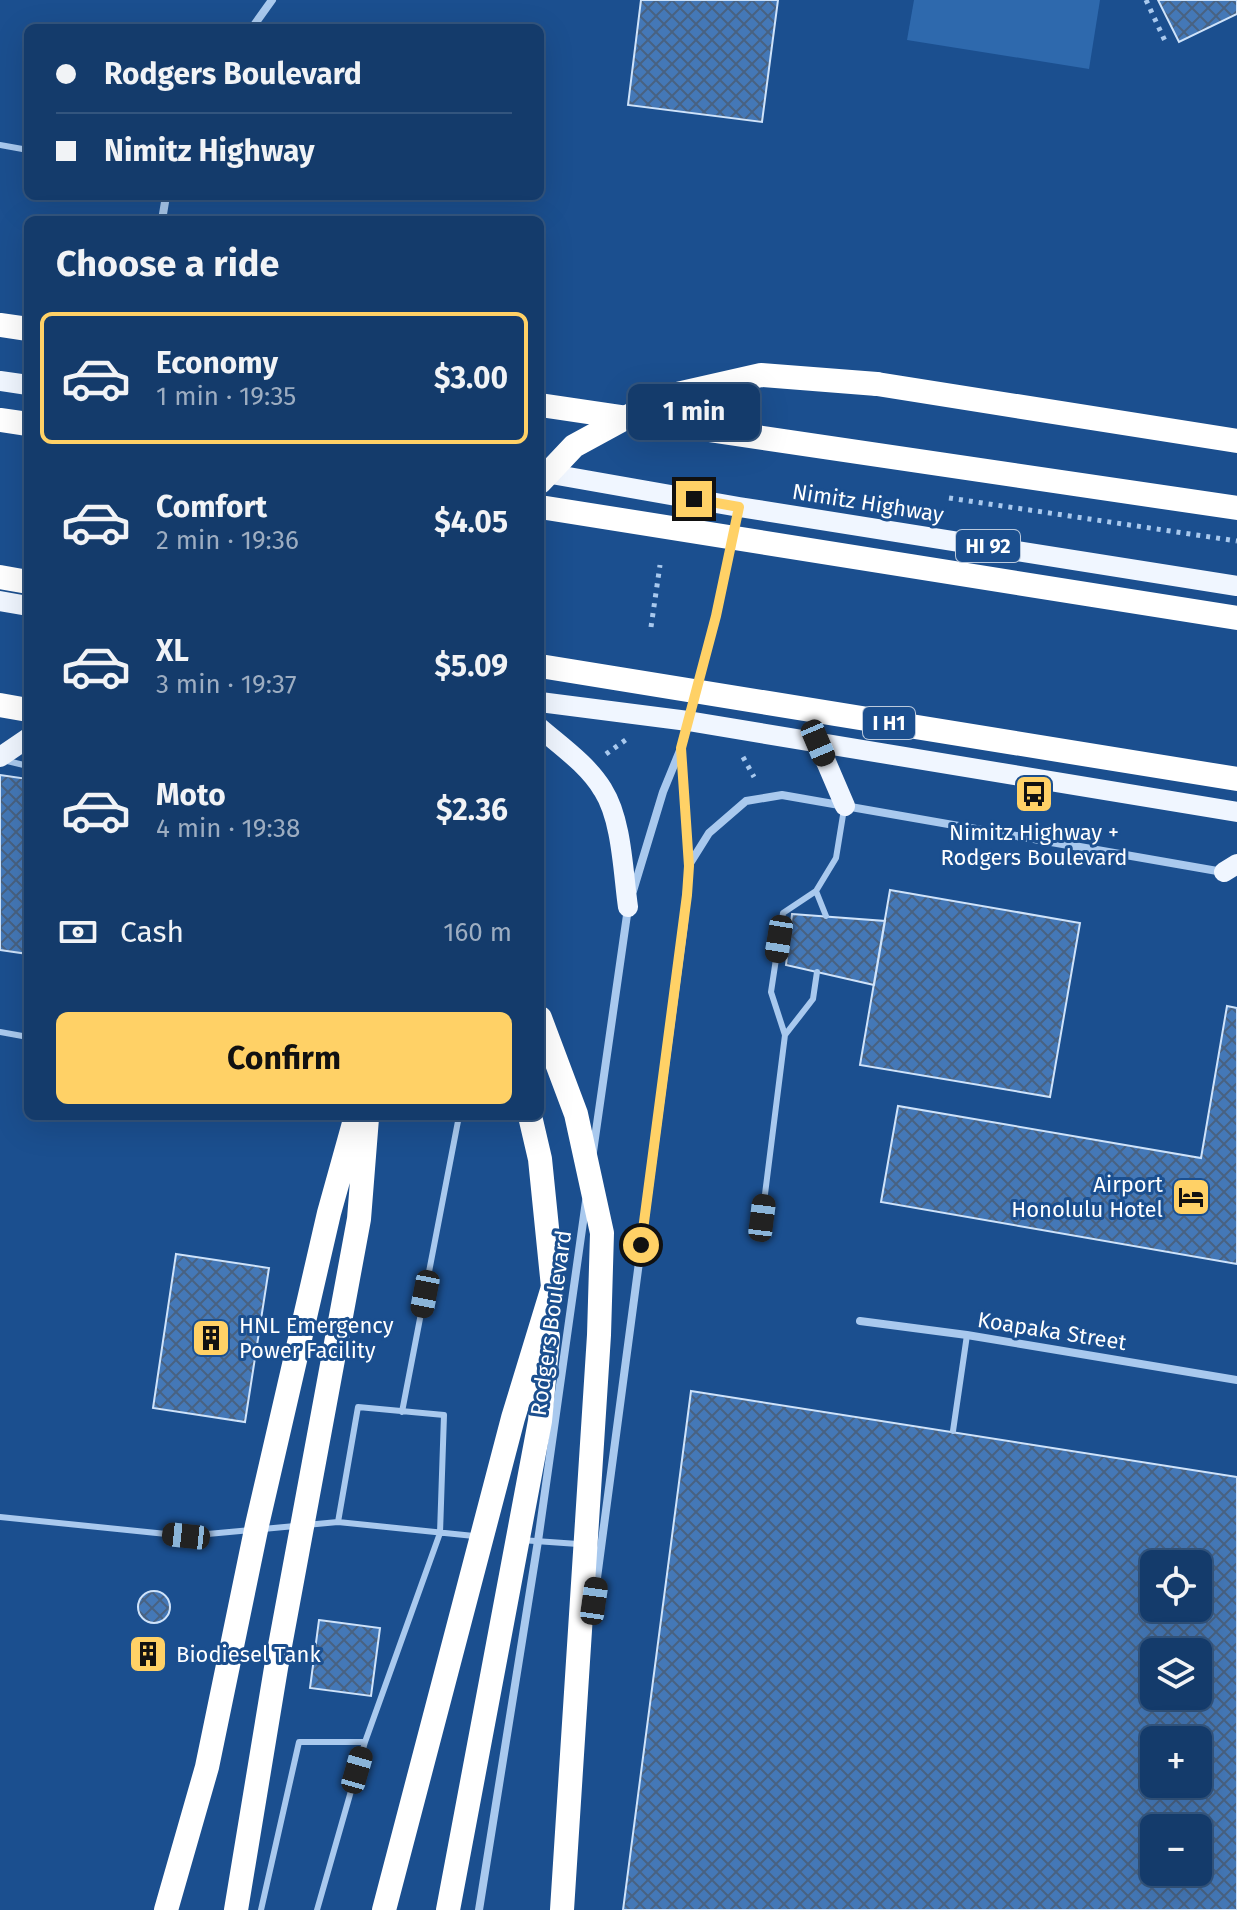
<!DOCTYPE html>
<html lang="en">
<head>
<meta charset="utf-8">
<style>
	:root { --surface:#143b6b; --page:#214673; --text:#f1f3f6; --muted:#9dadc1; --line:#33557e; --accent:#ffd166 }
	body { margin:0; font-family:"Fira Sans",sans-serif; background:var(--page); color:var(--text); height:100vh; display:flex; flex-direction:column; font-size:30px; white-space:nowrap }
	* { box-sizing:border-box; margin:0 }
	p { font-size:26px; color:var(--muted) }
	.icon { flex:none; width:44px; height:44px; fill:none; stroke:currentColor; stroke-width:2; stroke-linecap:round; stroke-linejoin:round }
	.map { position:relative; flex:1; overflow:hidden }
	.drawer { position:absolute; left:24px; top:216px; width:520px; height:904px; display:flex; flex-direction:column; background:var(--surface); border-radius:12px; box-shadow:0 8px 32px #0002,0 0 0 2px var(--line) }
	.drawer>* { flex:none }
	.banner { position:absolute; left:24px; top:24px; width:520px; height:176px; border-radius:12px; box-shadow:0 8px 32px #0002,0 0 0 2px var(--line); display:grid; align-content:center; height:176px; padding:0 32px; background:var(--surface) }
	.tools { position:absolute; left:1140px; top:1550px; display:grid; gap:16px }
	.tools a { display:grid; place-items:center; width:72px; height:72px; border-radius:12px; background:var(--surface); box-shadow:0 8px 32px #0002,0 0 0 2px var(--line); font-size:40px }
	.end { position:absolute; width:36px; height:36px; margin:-18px; border:10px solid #ffd166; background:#111; box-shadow:0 0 0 4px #111 }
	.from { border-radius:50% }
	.bubble { position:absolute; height:56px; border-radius:12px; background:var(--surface); box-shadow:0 8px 32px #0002,0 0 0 2px var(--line); font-size:26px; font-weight:700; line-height:56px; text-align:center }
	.car { position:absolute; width:24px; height:48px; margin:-24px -12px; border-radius:10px; box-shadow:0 0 6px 2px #0007; background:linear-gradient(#222 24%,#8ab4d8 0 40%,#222 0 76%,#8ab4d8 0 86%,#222 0) }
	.banner b { display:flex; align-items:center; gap:28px; height:76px; font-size:30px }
	.banner b+b { border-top:2px solid var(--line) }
	.banner i { width:20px; height:20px; background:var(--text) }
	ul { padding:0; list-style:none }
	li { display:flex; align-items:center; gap:24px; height:132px; margin:0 16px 12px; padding:0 16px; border:4px solid transparent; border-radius:12px }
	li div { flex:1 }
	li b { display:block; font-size:30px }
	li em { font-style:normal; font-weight:700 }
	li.active { border-color:var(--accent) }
	li>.icon { width:72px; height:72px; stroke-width:1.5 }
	h2 { padding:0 32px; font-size:36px; line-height:96px }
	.pay { display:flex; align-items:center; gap:20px; height:88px; padding:0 32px; font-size:30px }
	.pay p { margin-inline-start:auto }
	.button { display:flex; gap:16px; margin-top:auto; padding:16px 32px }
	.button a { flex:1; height:92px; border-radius:12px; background:var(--accent); color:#111; font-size:32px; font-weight:700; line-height:92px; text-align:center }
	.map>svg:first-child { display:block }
	.garden { fill:#2e69ad }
	.building { fill:url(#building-cross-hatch); stroke:#cfe3fa; stroke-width:2; fill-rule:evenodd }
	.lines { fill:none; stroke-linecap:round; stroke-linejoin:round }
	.path { stroke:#a9c9ee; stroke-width:5; stroke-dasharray:4 6; stroke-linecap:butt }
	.lane { stroke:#a9c9ee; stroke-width:6 }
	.street { stroke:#a9c9ee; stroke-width:8 }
	.primary { stroke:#f0f6ff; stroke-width:20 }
	.highway { stroke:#fff; stroke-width:24 }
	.highway-bridge { stroke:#fff; stroke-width:24 }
	.route { stroke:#ffd166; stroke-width:10 }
	.labels { text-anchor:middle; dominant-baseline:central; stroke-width:6; stroke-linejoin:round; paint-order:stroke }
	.shield { fill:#1b4f8f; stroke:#bbcadd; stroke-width:2 }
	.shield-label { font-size:20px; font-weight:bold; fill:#fff }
	.street-label { font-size:22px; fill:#fff; stroke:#1b4f8f }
	.poi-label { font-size:22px; fill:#fff; stroke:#1b4f8f; text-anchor:start }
</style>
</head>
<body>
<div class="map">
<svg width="1237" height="1910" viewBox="0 0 1237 1910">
	<defs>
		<pattern id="building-cross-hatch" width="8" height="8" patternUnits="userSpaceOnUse" patternTransform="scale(2)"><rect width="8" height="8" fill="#4478b7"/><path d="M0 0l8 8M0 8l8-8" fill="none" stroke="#486282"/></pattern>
	</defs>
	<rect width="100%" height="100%" fill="#1b4f8f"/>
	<path class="garden" d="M914,0H1100L1089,69L907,40Z"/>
	<path class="building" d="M641,0H778L762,122L628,105Z
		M1158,0H1237V14L1179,42Z
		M0,775L28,779V954L0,950Z
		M890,890L1080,923L1050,1097L860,1065Z
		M792,914L885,921L874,985L786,965Z
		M1227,1006L1237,1008V1264L881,1202L898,1106L1201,1158Z
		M176,1254L269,1268L245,1422L153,1408Z
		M691,1391L1237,1477V1910H623ZM1154,1564H1198V1608H1154ZM1154,1652H1198V1696H1154ZM1154,1740H1198V1784H1154ZM1154,1828H1198V1872H1154Z
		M138 1607a16 16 0 1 1 32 0a16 16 0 1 1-32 0Z
		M319,1620L380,1628L371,1696L310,1688Z
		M132 1652a16 16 0 1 1 32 0a16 16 0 1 1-32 0Z"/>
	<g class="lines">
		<path class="path" d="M1146,0L1165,41
			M949,498L1237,541
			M651,627L660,565
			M606,754L627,739
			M743,757L754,777"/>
		<path class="lane" d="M0,145L28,150
			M3,760L28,766
			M816,891L826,916
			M0,1032L28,1037
			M785,1035L813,999L817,972
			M762,1218L785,1035L771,992L783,913L816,891L836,858L844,809
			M402,1412L459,1116
			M953,1431L967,1335
			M0,1517L186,1536L251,1530
			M306,1525L338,1522L474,1536
			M263,1529L295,1526
			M521,1540L578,1544
			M261,1910L299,1742H365
			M317,1910L365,1742L440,1533L444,1415L358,1407L338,1522"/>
		<path class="street" d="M252,28L272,0
			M162,220L166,196
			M689,865L709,833L746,801L782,795L1223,872
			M633,891L663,792L681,748L716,616L739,508
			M593,1152L628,908
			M860,1321L967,1335L1237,1380
			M593,1608L684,924L689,866L681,752
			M479,1910L538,1541L586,1201"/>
		<path class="primary" d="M0,381L28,385
			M540,472L739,507L1237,586
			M0,601L28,606
			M540,702L688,721L1237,812
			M540,728C562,747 588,765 603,790C622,820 623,872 628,907
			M818,743L845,806
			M0,757L28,738
			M1224,872L1237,864"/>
		<path class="highway" d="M0,325L28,329
			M877,384L1237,441
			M540,405L1237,508
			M0,420L28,424
			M0,705L28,710
			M530,1116L540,1159L553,1287
			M236,1910L277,1662"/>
		<path class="highway-bridge" d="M540,482L574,446L664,397L761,375L877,384
			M540,507L1237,618
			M0,577L28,582
			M540,666L1237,779
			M540,1018L576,1114L602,1233L599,1335L562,1910
			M277,1662L359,1219L367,1118
			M166,1910L207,1767L257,1525L329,1213L356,1116
			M384,1910L513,1418L553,1287
			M448,1910L540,1421L548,1337"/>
	</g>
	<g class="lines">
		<path class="route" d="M641,1245L687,895L689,866L681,748L716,616L739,507L694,499"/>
	</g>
	<defs>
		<g id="bus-square" transform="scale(2)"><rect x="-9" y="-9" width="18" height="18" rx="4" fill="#ffd166" stroke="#1b4f8f"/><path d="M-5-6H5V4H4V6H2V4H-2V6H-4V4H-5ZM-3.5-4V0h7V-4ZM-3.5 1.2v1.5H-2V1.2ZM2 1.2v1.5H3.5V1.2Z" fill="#111"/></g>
		<g id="hotel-square" transform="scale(2)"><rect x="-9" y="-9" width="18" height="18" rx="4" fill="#ffd166" stroke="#1b4f8f"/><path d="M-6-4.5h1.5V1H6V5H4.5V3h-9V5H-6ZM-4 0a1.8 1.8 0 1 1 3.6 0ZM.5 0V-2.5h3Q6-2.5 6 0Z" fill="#111"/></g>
		<g id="building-square" transform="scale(2)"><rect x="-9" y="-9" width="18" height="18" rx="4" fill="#ffd166" stroke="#1b4f8f"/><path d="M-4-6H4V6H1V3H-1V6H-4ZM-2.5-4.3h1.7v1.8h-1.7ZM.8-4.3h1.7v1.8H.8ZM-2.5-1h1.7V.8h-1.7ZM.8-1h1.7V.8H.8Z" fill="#111"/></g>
	</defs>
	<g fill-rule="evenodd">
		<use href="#bus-square" x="1034" y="794"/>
		<use href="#hotel-square" x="1191" y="1197"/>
		<use href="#building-square" x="211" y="1338"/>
		<use href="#building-square" x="148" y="1654"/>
	</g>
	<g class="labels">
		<g class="shield">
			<rect x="956" y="530" width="64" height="32" rx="6"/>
			<rect x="863" y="707" width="52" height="32" rx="6"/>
		</g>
		<g class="shield-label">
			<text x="988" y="546">HI 92</text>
			<text x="889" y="723">I H1</text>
		</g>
		<g class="street-label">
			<text transform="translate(868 503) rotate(9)">Nimitz Highway</text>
			<text transform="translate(551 1323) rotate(-82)">Rodgers Boulevard</text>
			<text transform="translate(1052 1331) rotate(9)">Koapaka Street</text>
		</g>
		<g class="poi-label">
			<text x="1034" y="832" text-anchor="middle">Nimitz Highway +<tspan x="1034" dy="25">Rodgers Boulevard</tspan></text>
			<text x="1163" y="1184" text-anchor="end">Airport<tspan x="1163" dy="25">Honolulu Hotel</tspan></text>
			<text x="239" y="1325">HNL Emergency<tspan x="239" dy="25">Power Facility</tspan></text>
			<text x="176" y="1654">Biodiesel Tank</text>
		</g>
	</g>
</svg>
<div class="tools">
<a><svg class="icon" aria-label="locate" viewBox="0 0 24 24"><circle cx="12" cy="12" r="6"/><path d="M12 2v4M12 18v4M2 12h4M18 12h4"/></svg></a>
<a><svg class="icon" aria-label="layers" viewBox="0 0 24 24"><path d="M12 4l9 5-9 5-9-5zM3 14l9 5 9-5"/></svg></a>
<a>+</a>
<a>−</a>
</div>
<i class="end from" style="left:641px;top:1245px"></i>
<i class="end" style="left:694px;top:499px"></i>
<div class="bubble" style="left:628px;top:384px;width:132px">1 min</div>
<i class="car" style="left:818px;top:743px;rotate:157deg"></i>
<i class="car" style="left:779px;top:939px;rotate:189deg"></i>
<i class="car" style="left:762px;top:1218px;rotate:7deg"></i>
<i class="car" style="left:425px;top:1294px;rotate:191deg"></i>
<i class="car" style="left:186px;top:1536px;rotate:276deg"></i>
<i class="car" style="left:594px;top:1601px;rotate:8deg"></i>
<i class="car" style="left:357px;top:1770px;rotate:16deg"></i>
<div class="banner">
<b><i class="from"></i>Rodgers Boulevard</b>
<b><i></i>Nimitz Highway</b>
</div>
<section class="drawer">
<h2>Choose a ride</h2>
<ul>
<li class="active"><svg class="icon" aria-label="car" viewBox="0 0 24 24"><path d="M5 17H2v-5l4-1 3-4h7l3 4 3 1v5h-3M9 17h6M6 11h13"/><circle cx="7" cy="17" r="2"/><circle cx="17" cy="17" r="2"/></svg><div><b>Economy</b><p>1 min · 19:35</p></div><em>$3.00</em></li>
<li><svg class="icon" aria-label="car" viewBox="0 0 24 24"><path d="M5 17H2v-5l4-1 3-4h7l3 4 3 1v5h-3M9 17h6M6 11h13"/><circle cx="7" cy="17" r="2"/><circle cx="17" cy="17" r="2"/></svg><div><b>Comfort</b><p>2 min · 19:36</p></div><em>$4.05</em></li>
<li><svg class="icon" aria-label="car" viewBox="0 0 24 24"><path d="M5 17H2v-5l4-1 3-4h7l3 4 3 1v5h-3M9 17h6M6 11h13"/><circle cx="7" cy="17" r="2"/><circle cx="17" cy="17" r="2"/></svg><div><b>XL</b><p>3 min · 19:37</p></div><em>$5.09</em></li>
<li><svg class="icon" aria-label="car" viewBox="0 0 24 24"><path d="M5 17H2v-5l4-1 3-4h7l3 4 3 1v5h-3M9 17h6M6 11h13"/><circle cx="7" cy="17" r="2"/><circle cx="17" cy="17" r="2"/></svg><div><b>Moto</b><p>4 min · 19:38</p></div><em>$2.36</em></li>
</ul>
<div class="pay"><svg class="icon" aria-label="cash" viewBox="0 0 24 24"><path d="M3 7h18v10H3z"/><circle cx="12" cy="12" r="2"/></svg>Cash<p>160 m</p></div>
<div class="button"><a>Confirm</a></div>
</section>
</div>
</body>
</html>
